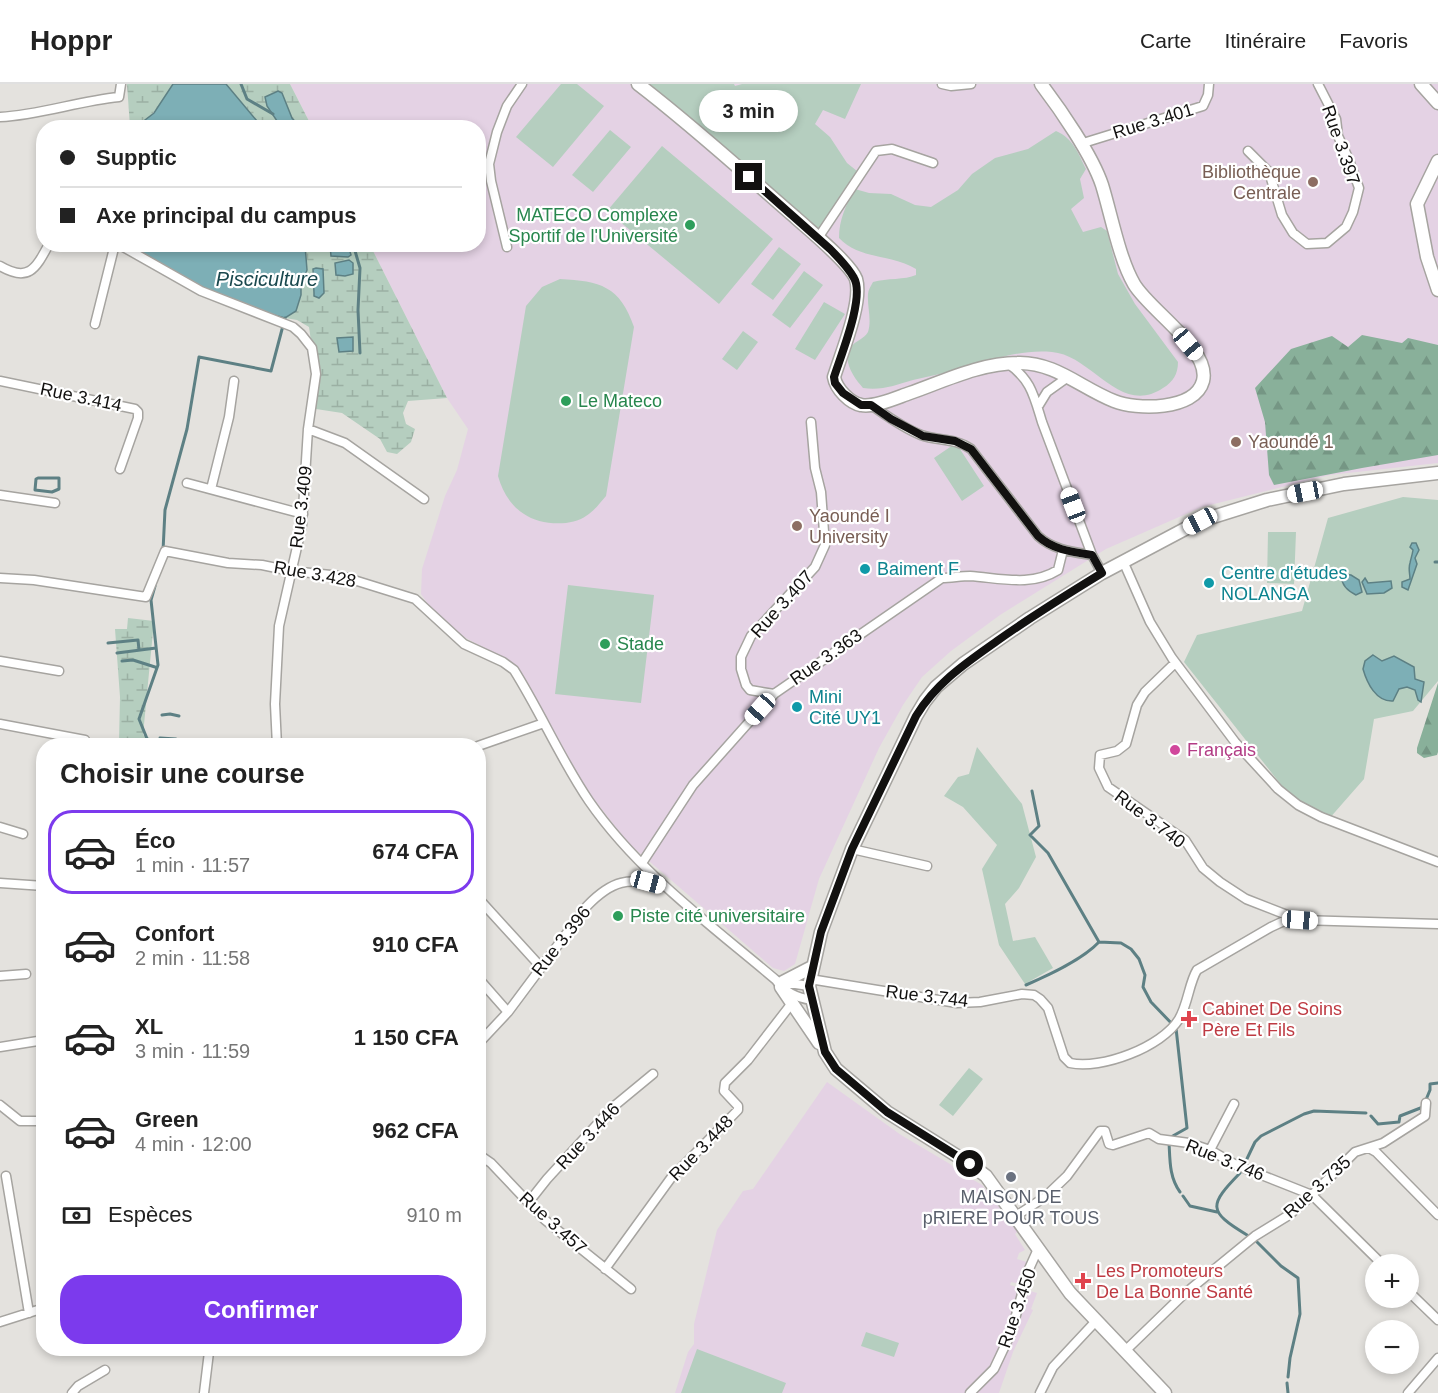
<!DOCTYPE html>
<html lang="fr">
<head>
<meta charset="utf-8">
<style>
	:root { --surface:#fff; --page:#f6f6f6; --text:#222; --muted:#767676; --line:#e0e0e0; --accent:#7c3aed }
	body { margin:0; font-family:Helvetica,sans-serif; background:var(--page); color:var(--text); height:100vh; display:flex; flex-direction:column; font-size:22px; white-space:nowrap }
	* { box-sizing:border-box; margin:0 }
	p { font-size:20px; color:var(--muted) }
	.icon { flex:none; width:33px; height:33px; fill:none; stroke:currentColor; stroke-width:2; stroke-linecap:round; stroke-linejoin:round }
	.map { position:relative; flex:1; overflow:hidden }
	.sheet { position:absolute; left:36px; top:654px; width:450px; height:618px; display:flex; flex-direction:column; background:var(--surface); border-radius:24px; box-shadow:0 3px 9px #0003 }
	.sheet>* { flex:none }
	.top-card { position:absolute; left:36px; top:36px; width:450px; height:132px; border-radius:24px; box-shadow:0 3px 9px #0003; display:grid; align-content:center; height:132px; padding:0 24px; background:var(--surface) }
	.fabs { position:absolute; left:1365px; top:1170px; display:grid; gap:12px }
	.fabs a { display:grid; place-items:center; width:54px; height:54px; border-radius:50%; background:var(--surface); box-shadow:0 3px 9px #0003; font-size:30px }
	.end { position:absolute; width:27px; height:27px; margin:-14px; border:8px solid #121110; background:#fff; box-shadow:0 0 0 3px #fff }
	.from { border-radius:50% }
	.bubble { position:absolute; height:42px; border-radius:21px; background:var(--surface); box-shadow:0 3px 9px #0003; font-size:20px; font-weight:800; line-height:42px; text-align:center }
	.car { position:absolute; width:18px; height:36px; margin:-18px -9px; border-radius:8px; box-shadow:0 0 4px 2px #0007; background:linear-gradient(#fff 24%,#345 0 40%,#fff 0 76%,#345 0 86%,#fff 0) }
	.top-card b { display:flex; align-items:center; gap:21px; height:57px; font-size:22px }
	.top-card b+b { border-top:2px solid var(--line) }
	.top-card i { width:15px; height:15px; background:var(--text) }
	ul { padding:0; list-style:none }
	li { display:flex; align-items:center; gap:18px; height:84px; margin:0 12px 9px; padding:0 12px; border:3px solid transparent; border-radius:24px }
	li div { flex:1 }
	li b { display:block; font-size:22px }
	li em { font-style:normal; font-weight:800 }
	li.current { border-color:var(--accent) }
	li>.icon { width:54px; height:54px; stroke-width:1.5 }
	h2 { padding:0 24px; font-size:27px; line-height:72px }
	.pay { display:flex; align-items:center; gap:15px; height:66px; padding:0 24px; font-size:22px }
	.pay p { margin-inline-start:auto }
	.button { display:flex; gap:12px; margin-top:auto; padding:12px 24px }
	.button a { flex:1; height:69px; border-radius:24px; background:var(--accent); color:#fff; font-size:24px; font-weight:800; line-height:69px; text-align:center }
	header { display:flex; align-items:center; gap:36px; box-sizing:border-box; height:84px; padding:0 30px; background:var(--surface); border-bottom:2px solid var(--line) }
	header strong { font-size:28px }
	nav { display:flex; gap:33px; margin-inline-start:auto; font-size:21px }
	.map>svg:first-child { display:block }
	.education { fill:#e4d2e4 }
	.green { fill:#b5cebf }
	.forest { fill:url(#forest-firs) }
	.wetland { fill:url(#wetland-marsh) }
	.water { fill:#7dafb6; stroke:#5d8084; stroke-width:1.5 }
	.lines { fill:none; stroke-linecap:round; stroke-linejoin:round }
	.stream { stroke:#5d8084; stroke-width:3 }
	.street-casing { stroke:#a6a4a0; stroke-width:11 }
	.secondary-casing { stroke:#a6a4a0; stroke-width:15 }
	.street { stroke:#fff; stroke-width:8 }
	.secondary { stroke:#fff; stroke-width:12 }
	.route { stroke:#121110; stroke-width:8 }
	.education-dot { fill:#8d6e63; stroke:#fff; stroke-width:2 }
	.leisure-dot { fill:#2e9e5b; stroke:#fff; stroke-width:2 }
	.culture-dot { fill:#0f9aa8; stroke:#fff; stroke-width:2 }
	.hotel-dot { fill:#d1479c; stroke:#fff; stroke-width:2 }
	.health-dot { fill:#e0444e; stroke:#fff; stroke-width:2 }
	.worship-dot { fill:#6b7280; stroke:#fff; stroke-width:2 }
	.labels { text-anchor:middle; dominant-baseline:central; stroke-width:4.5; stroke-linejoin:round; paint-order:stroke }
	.street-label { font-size:18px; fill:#121110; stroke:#fff }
	.education-label { font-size:18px; fill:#785e54; stroke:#fff; text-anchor:start }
	.leisure-label { font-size:18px; fill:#27864d; stroke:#fff; text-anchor:start }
	.culture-label { font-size:18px; fill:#0d838f; stroke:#fff; text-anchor:start }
	.hotel-label { font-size:18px; fill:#b23c85; stroke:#fff; text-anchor:start }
	.health-label { font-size:18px; fill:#be3a42; stroke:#fff; text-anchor:start }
	.worship-label { font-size:18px; fill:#5b616d; stroke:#fff }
	.water-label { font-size:20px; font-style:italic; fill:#1a484e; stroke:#fff }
</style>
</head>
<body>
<header>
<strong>Hoppr</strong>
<nav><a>Carte</a><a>Itinéraire</a><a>Favoris</a></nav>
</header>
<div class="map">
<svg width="1438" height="1309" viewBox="0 0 1438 1309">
	<defs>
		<pattern id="forest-firs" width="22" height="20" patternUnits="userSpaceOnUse" patternTransform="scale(1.5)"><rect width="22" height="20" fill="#89b09a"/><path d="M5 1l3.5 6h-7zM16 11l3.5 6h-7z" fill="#759684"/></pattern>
		<pattern id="wetland-marsh" width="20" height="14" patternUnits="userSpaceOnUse" patternTransform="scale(1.5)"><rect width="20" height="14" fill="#b5cebf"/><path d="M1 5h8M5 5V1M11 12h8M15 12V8" fill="none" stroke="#9bb0a3"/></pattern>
	</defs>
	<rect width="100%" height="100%" fill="#e4e2de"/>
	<path class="education" d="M290,0H1438V379L1330,391L1202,423L1106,465L1000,531L951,567L922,593L903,621L879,664L819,795L795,880L784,887L773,884L628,759L583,701L514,580L466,554L437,533L421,510L422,485L445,412L457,386L468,345L447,314L370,161L478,160V44L312,43Z
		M827,998L901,1051L950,1080L958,1087L982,1101L1018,1147L1015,1150L1025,1166L1019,1169L1017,1175L1030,1179L1024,1201L1011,1198L1010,1201L1037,1209L1031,1225L1033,1226L1013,1268L999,1309H675L688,1268L694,1260V1240L717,1146L743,1107L753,1105Z"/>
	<path class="green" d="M561,0H577L604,22L553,83L516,53Z
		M638,0H734L735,2L742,0H861L845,35L823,26L815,40L830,53L847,79L862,91L818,154Z
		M610,46L631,63L593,108L572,91Z
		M1056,47C1073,54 1078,69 1086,85L1080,95L1084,114L1071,125L1083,148L1101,143L1107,147L1118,190L1135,220L1178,278C1178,290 1173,298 1163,304C1120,333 1092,271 1052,268C1020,265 993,276 962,285C946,289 929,292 913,296C896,301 881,307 863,304C855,295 841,277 851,263C855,257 864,255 868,248C872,236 867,222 868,210C868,206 871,202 873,198C887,194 905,196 916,191V185C892,170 860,176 839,154C839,136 846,120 855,105L869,109L891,110L915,121L931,123L958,106L972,90L995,74L1028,65Z
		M662,62L773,155L719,220L607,127Z
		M779,163L801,180L773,216L751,200Z
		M804,187L823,201L790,244L772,231Z
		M560,195C600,197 620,202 634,243L606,412C600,419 594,427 586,432C571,443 539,441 524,430C511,422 502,407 498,392L526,222L542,203Z
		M824,218L845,230L815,276L795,265Z
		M743,247L758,258L737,286L722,275Z
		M956,359L984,402L962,417L934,374Z
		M1403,413L1438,416V597L1413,627L1374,635L1364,695L1328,736L1290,712L1184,578L1197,551L1302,527L1328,434Z
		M1268,448H1296L1294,500L1267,499Z
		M568,501L654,511L641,619L555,610Z
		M977,663L1022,720L1036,773L1019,804L1005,820L1013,857L1035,853L1053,884L1025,900L999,861L982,785L997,761L963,723L944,712L958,693L969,690Z
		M969,984L983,995L953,1032L939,1021Z
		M866,1248L899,1259L894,1273L861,1262Z
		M697,1265L786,1299L782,1309H681Z"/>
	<path class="forest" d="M1362,251L1402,259L1408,254L1438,261V371L1362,384L1274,401L1269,391L1265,338L1255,304L1291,265L1332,252L1348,263Z
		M1438,599V668L1437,671L1424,674L1417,669V664Z"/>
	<path class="wetland" d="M127,0H173C167,13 145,44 130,43Z
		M226,0H290L312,43H262Z
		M305,161H370L447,314L408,317L403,329L406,340L415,345L411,358L397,370L387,368L380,355L342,329L316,325L314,308V278L309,243L297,236L285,234L296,227L301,211V204L307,186Z
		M128,534L154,537L143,651L166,661H126L119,658L120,613L115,545H127Z"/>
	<path class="water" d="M173,0H226L262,43H136L154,29Z
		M278,7L282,9L292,34L300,43H281L267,22L265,13Z
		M137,161H305L307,186L301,204V211L296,227L285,234C231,221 184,194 136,169Z
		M330,161H348L351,171L348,173L331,172Z
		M349,176L353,179V190L345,192L336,191L335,179Z
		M316,184L323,185L324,209L319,214L314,212V209L313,185Z
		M353,253V267L339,268L337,254Z
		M1412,459H1416L1419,466L1415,474L1417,480L1408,506L1402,503V498L1410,495C1410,490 1408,484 1410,479C1411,474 1412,472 1413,466L1410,463Z
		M1342,490L1351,491L1359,496L1362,508L1356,511C1348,507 1340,500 1342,490Z
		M1365,494L1368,499L1391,497L1392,504L1384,509L1367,510L1362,498Z
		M1373,571L1382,577L1394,572L1414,583L1415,595L1424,598L1421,618L1418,616L1415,606L1407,603L1399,605L1393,617C1376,618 1367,599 1363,585L1365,577Z"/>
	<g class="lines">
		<path class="stream" d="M241,0L247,15L273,30
			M353,160L360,184L358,226L360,269
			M38,394H59V405L52,408L35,406L36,395Z
			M163,467L165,426L187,345L199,273L271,287L285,234
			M1435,478H1438
			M108,559L138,556L139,566
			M117,569L156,564
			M122,577L133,576L155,583
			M162,631L170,630L179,632
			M160,654L176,655V662
			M150,662L139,635L158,581L151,516L155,502
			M1032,707L1039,742L1030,751L1048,769L1099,858
			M1026,901C1049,891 1082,876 1099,858L1121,859L1131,865L1139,875L1145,891L1143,903L1151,918L1176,944L1187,1044L1171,1053
			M1371,1032L1378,1040L1399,1038L1400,1032L1423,1023L1430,1006V1000L1438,999
			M1169,1058C1170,1075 1169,1093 1180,1108
			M1244,1081L1255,1058L1261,1052L1304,1030L1314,1027L1366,1029
			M1240,1089C1209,1121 1207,1127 1247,1151
			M1183,1112L1190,1122L1217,1128
			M1257,1158L1281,1182L1298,1194L1300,1230L1290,1274L1288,1293
			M1287,1299L1288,1309"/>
		<g class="street-casing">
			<path id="street" d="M942,0L951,2L971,0
				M0,33C40,31 78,17 119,13L121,0
				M1080,60L1203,22L1208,11L1209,0
				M1248,67L1269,88L1282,131L1293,149L1307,160L1327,159L1346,143L1353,128L1359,104L1349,76L1338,52L1336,35L1318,0
				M818,154L876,67L892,65L933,79
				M118,160L201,207L293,243L301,250L312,264L316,290L308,345L302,441L279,542L275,620L277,662
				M507,163L491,97L489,80L497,48L507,22L522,0
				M0,182C29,199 36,184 49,160
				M95,240L115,160
				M1007,279C1031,295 1034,312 1042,338L1092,471L1102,489
				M0,297L135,325L138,328V334L120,385
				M871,321C887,332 903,344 921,351C937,357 956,354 971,365L1038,452C1053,466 1073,468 1092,471
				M1039,321L1047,308L1068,293
				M308,345L345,359L424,415
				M187,399L303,430
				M211,405L229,333L234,297
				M0,411L55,419
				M1123,477L1150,538L1172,574L1235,658L1278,705L1298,721L1321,733L1438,778
				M0,494L34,496L146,513L165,467L228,479L262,481L291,487L341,492L415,515L464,560L503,578L514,586C541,629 561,676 589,717C638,788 711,841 776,896C785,909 797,914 812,916
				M0,577L59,587
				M1175,579L1145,608L1137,621L1126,660L1117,667L1100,671L1099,684L1108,703L1185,756L1203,784L1220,798L1246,815L1300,836L1438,840
				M774,610L750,606L746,601L741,585V573L751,552L815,483L825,461L821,408L815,384L811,338
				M0,640L85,656
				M478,662L544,639
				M0,743L23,750
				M852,765L927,782
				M642,779L693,701L774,610L942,494C951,494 961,492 970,492C1000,494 1031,503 1058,486L1063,466
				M0,799L44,802
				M478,814L540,882
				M0,892L26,890
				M478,894L508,928
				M810,895L957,919L980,918L1022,910L1034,911L1040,915L1048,924L1064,973L1070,979C1101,986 1162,963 1179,935C1188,920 1189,899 1197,886L1271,843L1284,837L1300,836
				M782,898L809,902
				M478,960L508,928L587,822C612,796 628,793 663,802
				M0,963L44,956
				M0,1021L20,1037H44
				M1369,1064L1376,1068L1438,1131
				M1210,1066L1234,1020
				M478,1070L491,1079L545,1136L631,1205
				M6,1092L29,1229
				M528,1119L547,1095L613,1023L653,990
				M1016,1132L1045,1113L1067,1092L1100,1047H1105L1109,1060L1113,1061L1149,1049L1159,1055L1189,1059L1210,1066L1236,1081L1312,1111L1382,1180
				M605,1185L671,1094L738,1026V1022L724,1007L725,999L748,976L792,919
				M1408,1207L1438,1236
				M0,1238L44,1224
				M1125,1267L1183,1211L1255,1152L1289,1131L1312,1111L1355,1068L1383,1059L1425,1032L1426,1019
				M72,1309L78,1302L105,1286
				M204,1309L209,1268
				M970,1309L994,1285L1011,1249L1029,1185L1038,1165
				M1040,1309L1053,1283L1096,1237
				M1408,1309L1438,1274"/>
		</g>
		<g class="secondary-casing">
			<path id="secondary" d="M638,0C693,42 743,88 795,133C809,146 850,179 856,195C863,218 841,270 834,293C836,305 850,319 861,321C874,324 898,313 910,309C944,297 981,279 1018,279C1055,278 1081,304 1114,317C1136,326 1195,327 1203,297C1211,265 1149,226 1134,200C1119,174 1111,130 1102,101C1092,71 1060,25 1041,0
				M1421,0L1438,19
				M1438,77L1417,120L1427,173L1438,206
				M783,898L812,883
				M781,903L819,959
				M1165,1309L1070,1209L986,1092L970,1080L887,1028L836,985L825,968L809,902L821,848L852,765L916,632L925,617L936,603L963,580L1030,534L1102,489L1200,437L1267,416L1344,400L1438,389"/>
		</g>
		<use href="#street" class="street"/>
		<use href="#secondary" class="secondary"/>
	</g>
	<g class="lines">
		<path class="route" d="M749,93L830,165C839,174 848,183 854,194C865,213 841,271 834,293L835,299L843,309L861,321H871L891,335L923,352L955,357L971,365L1038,452C1053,466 1073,468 1092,471L1102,489C1066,511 1031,533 997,557C966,579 936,599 916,632L852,765L821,848L809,902L825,968L836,985L887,1028L970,1080"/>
	</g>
	<g class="education-dot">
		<circle cx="1313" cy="98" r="6"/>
		<circle cx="1236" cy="358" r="6"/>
		<circle cx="797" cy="442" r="6"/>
	</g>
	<g class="leisure-dot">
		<circle cx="690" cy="141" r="6"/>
		<circle cx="566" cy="317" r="6"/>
		<circle cx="605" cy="560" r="6"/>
		<circle cx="618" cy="832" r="6"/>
	</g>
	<g class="culture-dot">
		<circle cx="865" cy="485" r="6"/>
		<circle cx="1209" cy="499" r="6"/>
		<circle cx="797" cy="623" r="6"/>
	</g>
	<circle class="hotel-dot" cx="1175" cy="666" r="6"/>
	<g class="health-dot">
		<path d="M1186 926h6v6h6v6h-6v6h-6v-6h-6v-6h6z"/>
		<path d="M1080 1188h6v6h6v6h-6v6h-6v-6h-6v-6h6z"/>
	</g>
	<circle class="worship-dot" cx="1011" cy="1093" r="6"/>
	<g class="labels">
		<g class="street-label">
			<text transform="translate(1153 37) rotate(-17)">Rue 3.401</text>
			<text transform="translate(1341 61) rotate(71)">Rue 3.397</text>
			<text transform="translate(81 313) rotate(12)">Rue 3.414</text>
			<text transform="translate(301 423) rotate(-83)">Rue 3.409</text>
			<text transform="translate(315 490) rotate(10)">Rue 3.428</text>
			<text transform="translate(782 520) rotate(-48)">Rue 3.407</text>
			<text transform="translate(826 573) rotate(-35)">Rue 3.363</text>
			<text transform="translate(1150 735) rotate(37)">Rue 3.740</text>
			<text transform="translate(561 857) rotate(-52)">Rue 3.396</text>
			<text transform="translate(927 912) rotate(7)">Rue 3.744</text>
			<text transform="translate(588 1052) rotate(-47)">Rue 3.446</text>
			<text transform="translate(701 1064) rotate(-46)">Rue 3.448</text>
			<text transform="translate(1225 1076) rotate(22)">Rue 3.746</text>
			<text transform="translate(1317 1103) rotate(-42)">Rue 3.735</text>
			<text transform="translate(553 1139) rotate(42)">Rue 3.457</text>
			<text transform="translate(1017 1224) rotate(-71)">Rue 3.450</text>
		</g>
		<g class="education-label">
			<text x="1301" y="88" text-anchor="end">Bibliothèque<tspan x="1301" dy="21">Centrale</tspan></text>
			<text x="1248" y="358">Yaoundé 1</text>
			<text x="809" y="432">Yaoundé I<tspan x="809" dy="21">University</tspan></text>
		</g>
		<g class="leisure-label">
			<text x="678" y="131" text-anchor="end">MATECO Complexe<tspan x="678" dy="21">Sportif de l'Université</tspan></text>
			<text x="578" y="317">Le Mateco</text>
			<text x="617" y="560">Stade</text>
			<text x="630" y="832">Piste cité universitaire</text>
		</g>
		<g class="culture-label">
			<text x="877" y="485">Baiment F</text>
			<text x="1221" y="489">Centre d'études<tspan x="1221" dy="21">NOLANGA</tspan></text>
			<text x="809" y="613">Mini<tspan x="809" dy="21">Cité UY1</tspan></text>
		</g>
		<g class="hotel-label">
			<text x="1187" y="666">Français</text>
		</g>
		<g class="health-label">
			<text x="1202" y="925">Cabinet De Soins<tspan x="1202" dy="21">Père Et Fils</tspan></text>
			<text x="1096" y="1187">Les Promoteurs<tspan x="1096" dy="21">De La Bonne Santé</tspan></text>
		</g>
		<g class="worship-label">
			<text x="1011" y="1113">MAISON DE<tspan x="1011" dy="21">pRIERE POUR TOUS</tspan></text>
		</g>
		<g class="water-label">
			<text x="267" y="195">Pisciculture</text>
		</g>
	</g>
</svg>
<div class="fabs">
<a>+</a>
<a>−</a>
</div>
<i class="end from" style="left:970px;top:1080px"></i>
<i class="end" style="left:749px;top:93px"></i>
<div class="bubble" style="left:699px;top:6px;width:99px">3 min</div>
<i class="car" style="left:1188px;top:260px;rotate:140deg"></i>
<i class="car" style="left:1305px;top:408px;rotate:259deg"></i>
<i class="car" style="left:1073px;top:421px;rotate:339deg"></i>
<i class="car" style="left:1200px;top:437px;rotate:242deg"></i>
<i class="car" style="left:760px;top:625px;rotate:222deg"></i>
<i class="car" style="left:648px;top:798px;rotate:105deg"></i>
<i class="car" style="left:1300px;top:836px;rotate:94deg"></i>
<div class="top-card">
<b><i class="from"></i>Supptic</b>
<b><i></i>Axe principal du campus</b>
</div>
<section class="sheet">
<h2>Choisir une course</h2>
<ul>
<li class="current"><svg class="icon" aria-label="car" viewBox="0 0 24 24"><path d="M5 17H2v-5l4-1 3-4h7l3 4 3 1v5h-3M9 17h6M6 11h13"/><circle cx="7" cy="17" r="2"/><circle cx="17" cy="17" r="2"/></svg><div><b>Éco</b><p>1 min · 11:57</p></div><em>674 CFA</em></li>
<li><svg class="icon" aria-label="car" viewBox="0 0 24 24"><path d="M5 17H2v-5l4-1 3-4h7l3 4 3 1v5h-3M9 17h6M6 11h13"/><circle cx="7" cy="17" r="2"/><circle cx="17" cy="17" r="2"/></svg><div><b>Confort</b><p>2 min · 11:58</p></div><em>910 CFA</em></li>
<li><svg class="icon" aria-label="car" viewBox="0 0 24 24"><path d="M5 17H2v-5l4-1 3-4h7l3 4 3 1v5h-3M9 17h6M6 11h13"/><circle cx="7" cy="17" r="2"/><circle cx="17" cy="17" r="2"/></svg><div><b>XL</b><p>3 min · 11:59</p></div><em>1 150 CFA</em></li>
<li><svg class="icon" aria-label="car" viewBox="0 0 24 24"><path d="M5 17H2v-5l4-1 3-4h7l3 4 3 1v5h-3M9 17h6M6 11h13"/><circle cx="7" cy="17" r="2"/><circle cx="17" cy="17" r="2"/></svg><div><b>Green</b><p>4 min · 12:00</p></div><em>962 CFA</em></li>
</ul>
<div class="pay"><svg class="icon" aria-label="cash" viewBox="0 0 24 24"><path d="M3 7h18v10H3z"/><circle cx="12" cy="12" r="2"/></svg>Espèces<p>910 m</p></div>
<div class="button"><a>Confirmer</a></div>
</section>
</div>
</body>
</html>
